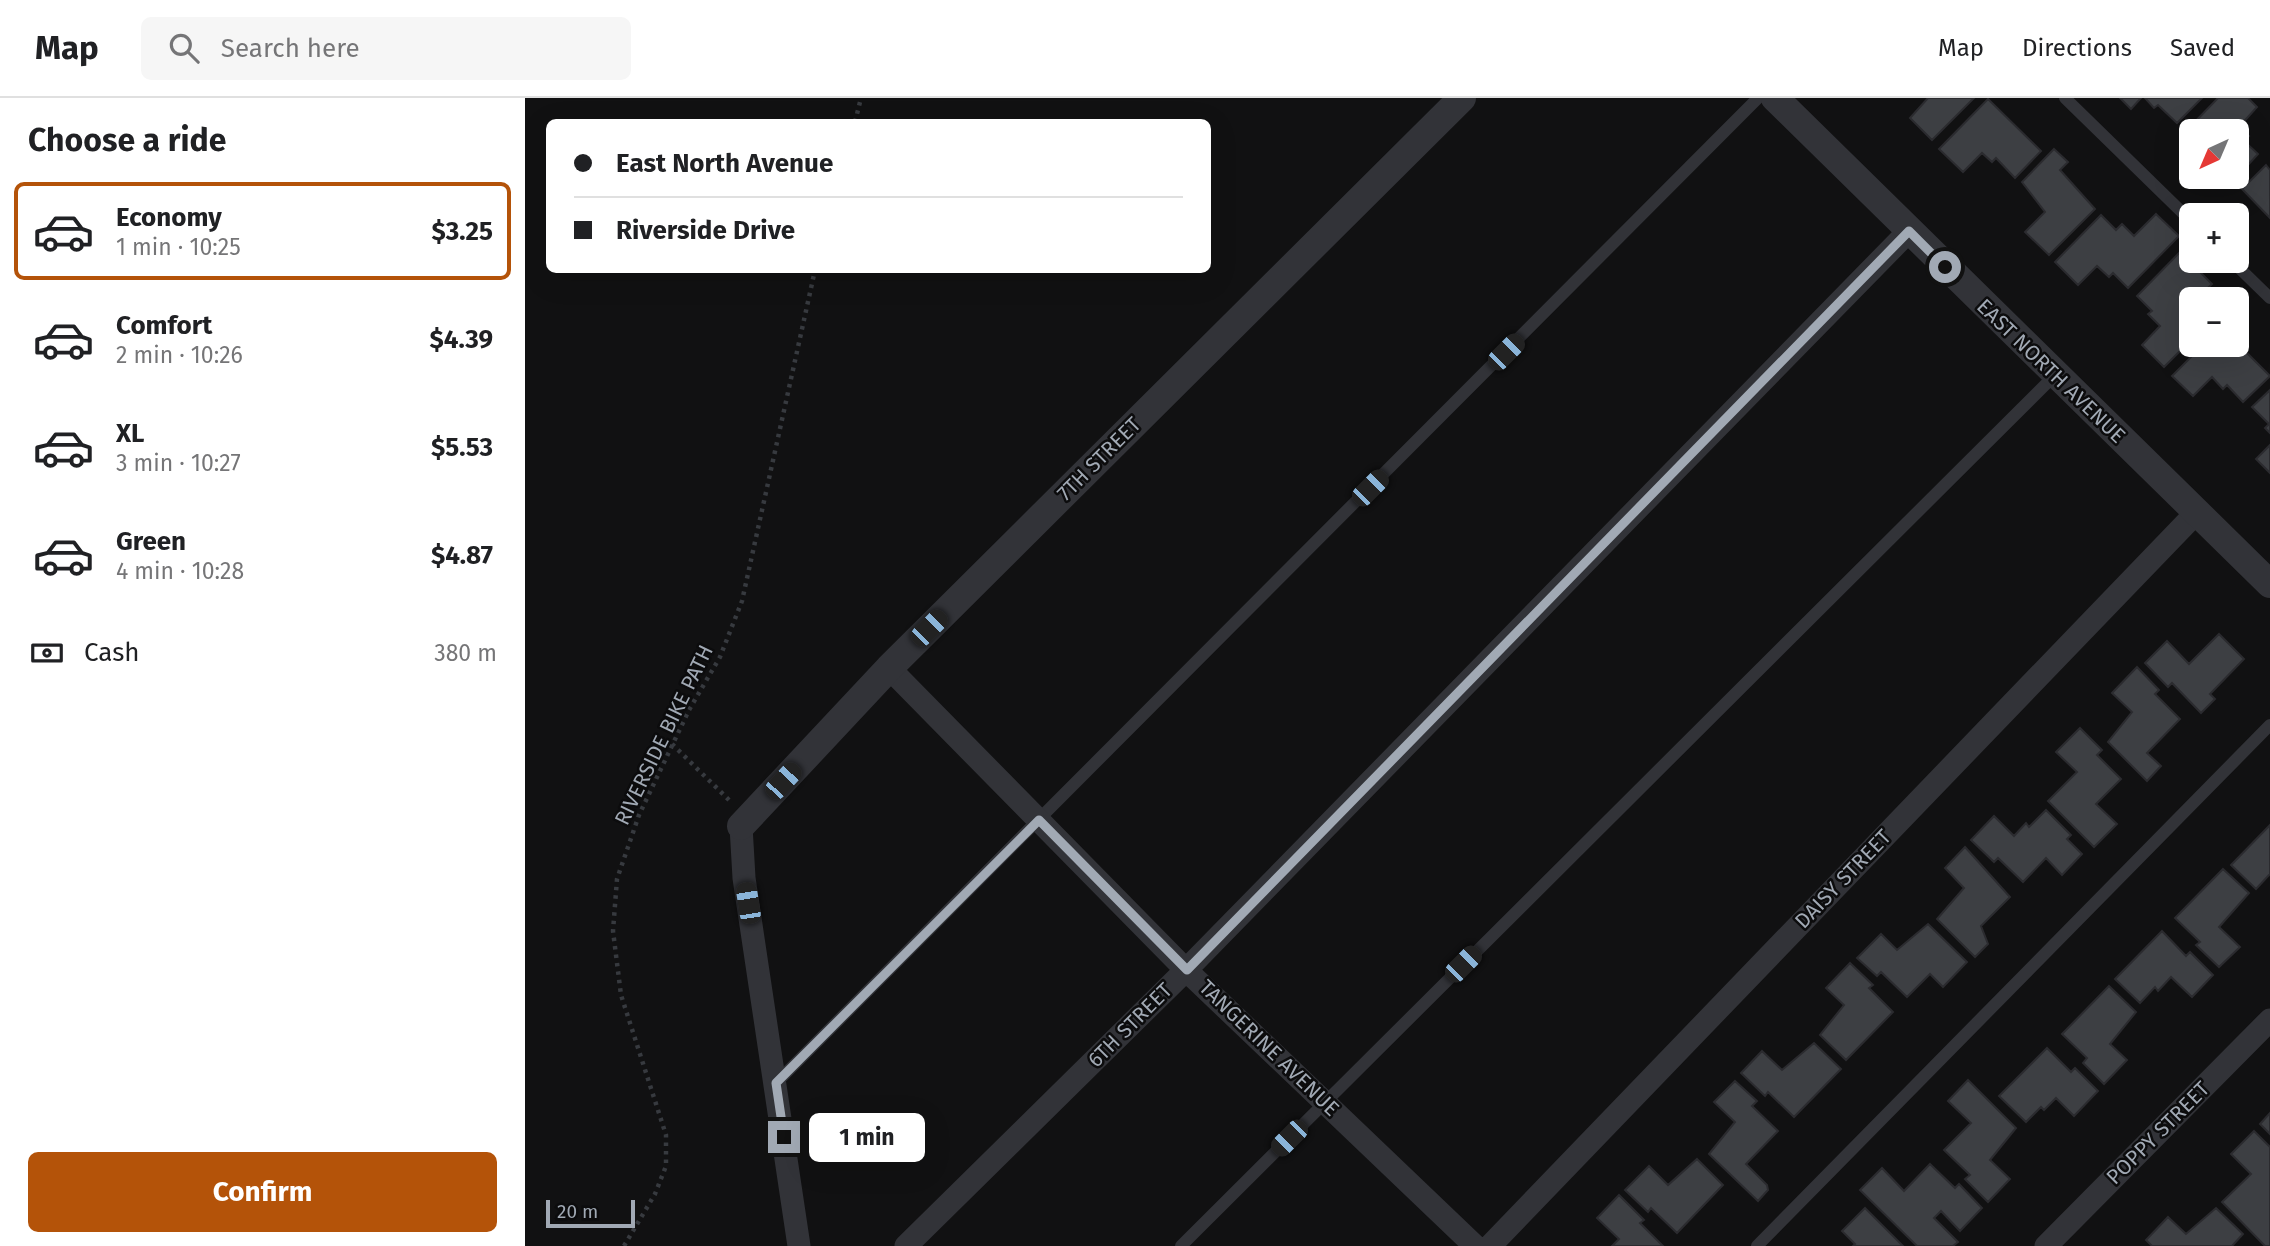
<!DOCTYPE html>
<html lang="en">
<head>
<meta charset="utf-8">
<style>
	:root { --surface:#fff; --page:#f6f6f6; --text:#202124; --muted:#757577; --line:#e0e0e0; --accent:#b45309 }
	body { margin:0; font-family:"Fira Sans",sans-serif; background:var(--page); color:var(--text); height:100vh; display:flex; flex-direction:column; font-size:26px; white-space:nowrap }
	* { box-sizing:border-box; margin:0 }
	p { font-size:23px; color:var(--muted) }
	.icon { flex:none; width:38px; height:38px; fill:none; stroke:currentColor; stroke-width:2; stroke-linecap:round; stroke-linejoin:round }
	.map { position:relative; flex:1; overflow:hidden }
	.panel { display:flex; flex-direction:column; background:var(--surface); width:525px }
	.panel>* { flex:none }
	.top-card { position:absolute; left:21px; top:21px; width:665px; height:154px; border-radius:10px; box-shadow:0 7px 28px #0002; display:grid; align-content:center; height:154px; padding:0 28px; background:var(--surface) }
	.needle { width:46px; rotate:224deg }
	.buttons { position:absolute; left:1654px; top:21px; display:grid; gap:14px }
	.buttons a { display:grid; place-items:center; width:70px; height:70px; border-radius:10px; background:var(--surface); box-shadow:0 7px 28px #0002; font-size:35px }
	.scale { position:absolute; left:21px; bottom:18px; width:89px; box-sizing:border-box; padding-left:7px; border:4px solid #a1a9b4; border-top:0; font-size:19px; line-height:24px; white-space:nowrap; color:#a1a9b4; -webkit-text-stroke:5px #0c0c0d; paint-order:stroke }
	.end { position:absolute; width:32px; height:32px; margin:-16px; border:9px solid #a1a9b4; background:#111; box-shadow:0 0 0 4px #111 }
	.from { border-radius:50% }
	.bubble { position:absolute; height:49px; border-radius:10px; background:var(--surface); box-shadow:0 7px 28px #0002; font-size:23px; font-weight:700; line-height:49px; text-align:center }
	.car { position:absolute; width:21px; height:42px; margin:-21px -10px; border-radius:9px; box-shadow:0 0 5px 2px #0007; background:linear-gradient(#222 24%,#8ab4d8 0 40%,#222 0 76%,#8ab4d8 0 86%,#222 0) }
	.top-card b { display:flex; align-items:center; gap:24px; height:66px; font-size:26px }
	.top-card b+b { border-top:2px solid var(--line) }
	.top-card i { width:18px; height:18px; background:var(--text) }
	ul { padding:0; list-style:none }
	li { display:flex; align-items:center; gap:21px; height:98px; margin:0 14px 10px; padding:0 14px; border:4px solid transparent; border-radius:10px }
	li div { flex:1 }
	li b { display:block; font-size:26px }
	li em { font-style:normal; font-weight:700 }
	li.active { border-color:var(--accent) }
	li>.icon { width:63px; height:63px; stroke-width:1.5 }
	h2 { padding:0 28px; font-size:32px; line-height:84px }
	.pay { display:flex; align-items:center; gap:18px; height:77px; padding:0 28px; font-size:26px }
	.pay p { margin-inline-start:auto }
	.action { display:flex; gap:14px; margin-top:auto; padding:14px 28px }
	.action a { flex:1; height:80px; border-radius:10px; background:var(--accent); color:#fff; font-size:28px; font-weight:700; line-height:80px; text-align:center }
	header { display:flex; align-items:center; gap:42px; box-sizing:border-box; height:98px; padding:0 35px; background:var(--surface); border-bottom:2px solid var(--line) }
	header strong { font-size:33px }
	nav { display:flex; gap:38px; margin-inline-start:auto; font-size:24px }
	.search { width:490px; height:63px; background:var(--page); display:flex; align-items:center; gap:18px; box-sizing:border-box; padding:0 24px; border-radius:10px; color:var(--muted); font-size:26px }
	main { display:flex; flex:1; min-height:0 }
	.map>svg:first-child { display:block }
	.building { fill:#3d3f43; stroke:#2b2b2f; stroke-width:2 }
	.lines { fill:none; stroke-linecap:round; stroke-linejoin:round }
	.path { stroke:#373a3f; stroke-width:4.5; stroke-dasharray:3.5 5; stroke-linecap:butt }
	.service { stroke:#323338; stroke-width:12 }
	.minor { stroke:#323338; stroke-width:23 }
	.tertiary { stroke:#323338; stroke-width:28 }
	.route { stroke:#a1a9b4; stroke-width:9 }
	.labels { text-anchor:middle; dominant-baseline:central; stroke-width:5; stroke-linejoin:round; paint-order:stroke }
	.street-label { font-size:21px; fill:#a1a9b4; stroke:#0c0c0d }
</style>
</head>
<body>
<header>
<strong>Map</strong>
<div class="search"><svg class="icon" aria-label="search" viewBox="0 0 24 24"><circle cx="10" cy="10" r="6"/><path d="M15 15l6 6"/></svg>Search here</div>
<nav><a>Map</a><a>Directions</a><a>Saved</a></nav>
</header>
<main>
<section class="panel">
<h2>Choose a ride</h2>
<ul>
<li class="active"><svg class="icon" aria-label="car" viewBox="0 0 24 24"><path d="M5 17H2v-5l4-1 3-4h7l3 4 3 1v5h-3M9 17h6M6 11h13"/><circle cx="7" cy="17" r="2"/><circle cx="17" cy="17" r="2"/></svg><div><b>Economy</b><p>1 min · 10:25</p></div><em>$3.25</em></li>
<li><svg class="icon" aria-label="car" viewBox="0 0 24 24"><path d="M5 17H2v-5l4-1 3-4h7l3 4 3 1v5h-3M9 17h6M6 11h13"/><circle cx="7" cy="17" r="2"/><circle cx="17" cy="17" r="2"/></svg><div><b>Comfort</b><p>2 min · 10:26</p></div><em>$4.39</em></li>
<li><svg class="icon" aria-label="car" viewBox="0 0 24 24"><path d="M5 17H2v-5l4-1 3-4h7l3 4 3 1v5h-3M9 17h6M6 11h13"/><circle cx="7" cy="17" r="2"/><circle cx="17" cy="17" r="2"/></svg><div><b>XL</b><p>3 min · 10:27</p></div><em>$5.53</em></li>
<li><svg class="icon" aria-label="car" viewBox="0 0 24 24"><path d="M5 17H2v-5l4-1 3-4h7l3 4 3 1v5h-3M9 17h6M6 11h13"/><circle cx="7" cy="17" r="2"/><circle cx="17" cy="17" r="2"/></svg><div><b>Green</b><p>4 min · 10:28</p></div><em>$4.87</em></li>
</ul>
<div class="pay"><svg class="icon" aria-label="cash" viewBox="0 0 24 24"><path d="M3 7h18v10H3z"/><circle cx="12" cy="12" r="2"/></svg>Cash<p>380 m</p></div>
<div class="action"><a>Confirm</a></div>
</section>
<div class="map">
<svg width="1745" height="1148" viewBox="0 0 1745 1148">
	<rect width="100%" height="100%" fill="#111112"/>
	<path class="building" d="M1403,0H1449L1407,42L1385,20Z
		M1595,0H1616L1606,11Z
		M1620,0H1677L1652,25L1633,7L1629,10Z
		M1693,0H1723L1732,9L1714,29L1724,38L1719,43L1733,56L1712,79V33H1666V40L1660,34Z
		M1463,1L1516,53L1490,80L1471,60L1467,64L1457,55L1438,74L1414,51Z
		M1529,51L1543,64L1535,72L1570,111L1524,157L1500,134L1520,114L1497,84Z
		M1741,67L1745,72V120L1717,91Z
		M1631,116L1654,138L1603,190L1588,175L1584,179L1572,168L1553,187L1530,164L1576,117L1591,132L1597,126L1609,138Z
		M1655,154L1687,186L1671,201H1666V242L1639,269L1617,247L1635,228L1623,216L1627,213L1612,198Z
		M1678,247L1715,248L1745,278L1718,304L1702,287L1698,291L1687,279L1668,298L1647,278Z
		M1745,292V335L1740,330L1744,326L1727,309Z
		M1745,347V375L1731,361Z
		M1694,536L1719,561L1685,596L1690,601L1676,615L1647,585L1643,589L1620,565L1642,543L1664,566Z
		M1612,569L1634,592L1630,596L1655,621L1622,655L1636,668L1622,683L1583,644L1607,614L1587,595Z
		M1555,630L1577,652L1572,657L1596,681L1571,706L1592,726L1569,749L1523,703L1552,674L1531,654Z
		M1521,712L1546,737L1542,741L1557,756L1537,777L1521,760L1498,784L1473,760L1469,764L1446,742L1469,718L1489,738L1501,725L1504,729Z
		M1745,727V776L1731,791L1706,767Z
		M1440,749L1485,799L1456,828L1463,846L1450,859L1412,821L1439,790L1420,770Z
		M1698,771L1724,795L1694,829L1715,849L1694,869L1671,847L1675,844L1650,820Z
		M1403,826L1442,864L1418,889L1405,876L1382,899L1356,874L1352,878L1332,860L1356,836L1372,852Z
		M1637,833L1661,858L1665,854L1688,877L1667,899L1646,879L1633,893L1630,889L1615,905L1590,881Z
		M1325,865L1348,887L1344,890L1368,914L1321,962L1295,937L1319,907L1301,890Z
		M1584,888L1611,914L1585,946L1602,962L1579,986L1558,965L1562,960L1537,936Z
		M1289,945L1316,971L1269,1019L1243,994L1240,998L1216,975L1237,953L1257,972Z
		M1522,950L1546,974L1550,970L1573,993L1549,1018L1531,1000L1519,1012L1516,1009L1501,1024L1474,998Z
		M1443,982L1491,1030L1465,1062L1485,1081L1463,1104L1440,1081L1445,1077L1419,1052L1446,1025L1423,1003Z
		M1210,983L1232,1003L1227,1008L1253,1033L1221,1066L1242,1087L1243,1092L1233,1103L1184,1056L1210,1024L1189,1004Z
		M1745,1015V1036L1735,1026Z
		M1729,1033L1745,1049V1148H1740L1697,1104L1726,1076L1706,1056Z
		M1172,1061L1198,1087L1152,1135L1126,1110L1123,1114L1100,1092L1124,1068L1143,1087Z
		M1405,1066L1430,1090L1434,1086L1457,1110L1435,1133L1416,1113L1409,1120L1433,1144L1428,1148H1392L1335,1092L1357,1070L1379,1093Z
		M1094,1097L1119,1122L1115,1125L1138,1148H1087L1094,1141L1072,1120Z
		M1340,1110L1378,1148H1328L1330,1146L1317,1133Z
		M1691,1110L1718,1136L1707,1148H1627L1621,1142L1643,1119L1661,1136Z"/>
	<g class="lines">
		<path class="path" d="M330,24L336,0
			M147,646L204,702
			M99,1148L130,1096L141,1068V1037L96,897L88,833L92,781L114,717L164,612L195,559L217,503L290,172"/>
		<path class="service" d="M1540,0L1666,123
			M1707,163L1745,200
			M251,985L1233,0
			M656,1148L1530,277
			M1232,1148L1745,627"/>
		<path class="minor" d="M364,570L661,872L950,1148
			M216,728L219,780L274,1148
			M381,1148L661,872L1384,133
			M965,1148L1671,415
			M1521,1148L1745,922"/>
		<path class="tertiary" d="M1250,0L1745,486
			M216,728L364,570L937,0"/>
	</g>
	<g class="lines">
		<path class="route" d="M259,1039L251,985L514,722L662,872L1384,133L1420,169"/>
	</g>
	<g class="labels">
		<g class="street-label">
			<text transform="translate(1526 273) rotate(44)">EAST NORTH AVENUE</text>
			<text transform="translate(574 361) rotate(-45)">7TH STREET</text>
			<text transform="translate(139 637) rotate(-64)">RIVERSIDE BIKE PATH</text>
			<text transform="translate(1318 781) rotate(-46)">DAISY STREET</text>
			<text transform="translate(605 927) rotate(-45)">6TH STREET</text>
			<text transform="translate(744 950) rotate(44)">TANGERINE AVENUE</text>
			<text transform="translate(1633 1035) rotate(-45)">POPPY STREET</text>
		</g>
	</g>
</svg>
<div class="buttons">
<a><svg class="needle" viewBox="-14 -14 28 28"><path d="M0-13l5 13h-10z" fill="#e53935"/><path d="M0 13l5-13h-10z" fill="#757577"/></svg></a>
<a>+</a>
<a>−</a>
</div>
<div class="scale">20 m</div>
<i class="end from" style="left:1420px;top:169px"></i>
<i class="end" style="left:259px;top:1039px"></i>
<div class="bubble" style="left:284px;top:1015px;width:116px">1 min</div>
<i class="car" style="left:981px;top:254px;rotate:45deg"></i>
<i class="car" style="left:845px;top:390px;rotate:45deg"></i>
<i class="car" style="left:404px;top:530px;rotate:45deg"></i>
<i class="car" style="left:258px;top:683px;rotate:43deg"></i>
<i class="car" style="left:223px;top:805px;rotate:351deg"></i>
<i class="car" style="left:938px;top:866px;rotate:45deg"></i>
<i class="car" style="left:764px;top:1040px;rotate:225deg"></i>
<div class="top-card">
<b><i class="from"></i>East North Avenue</b>
<b><i></i>Riverside Drive</b>
</div>
</div>
</main>
</body>
</html>
